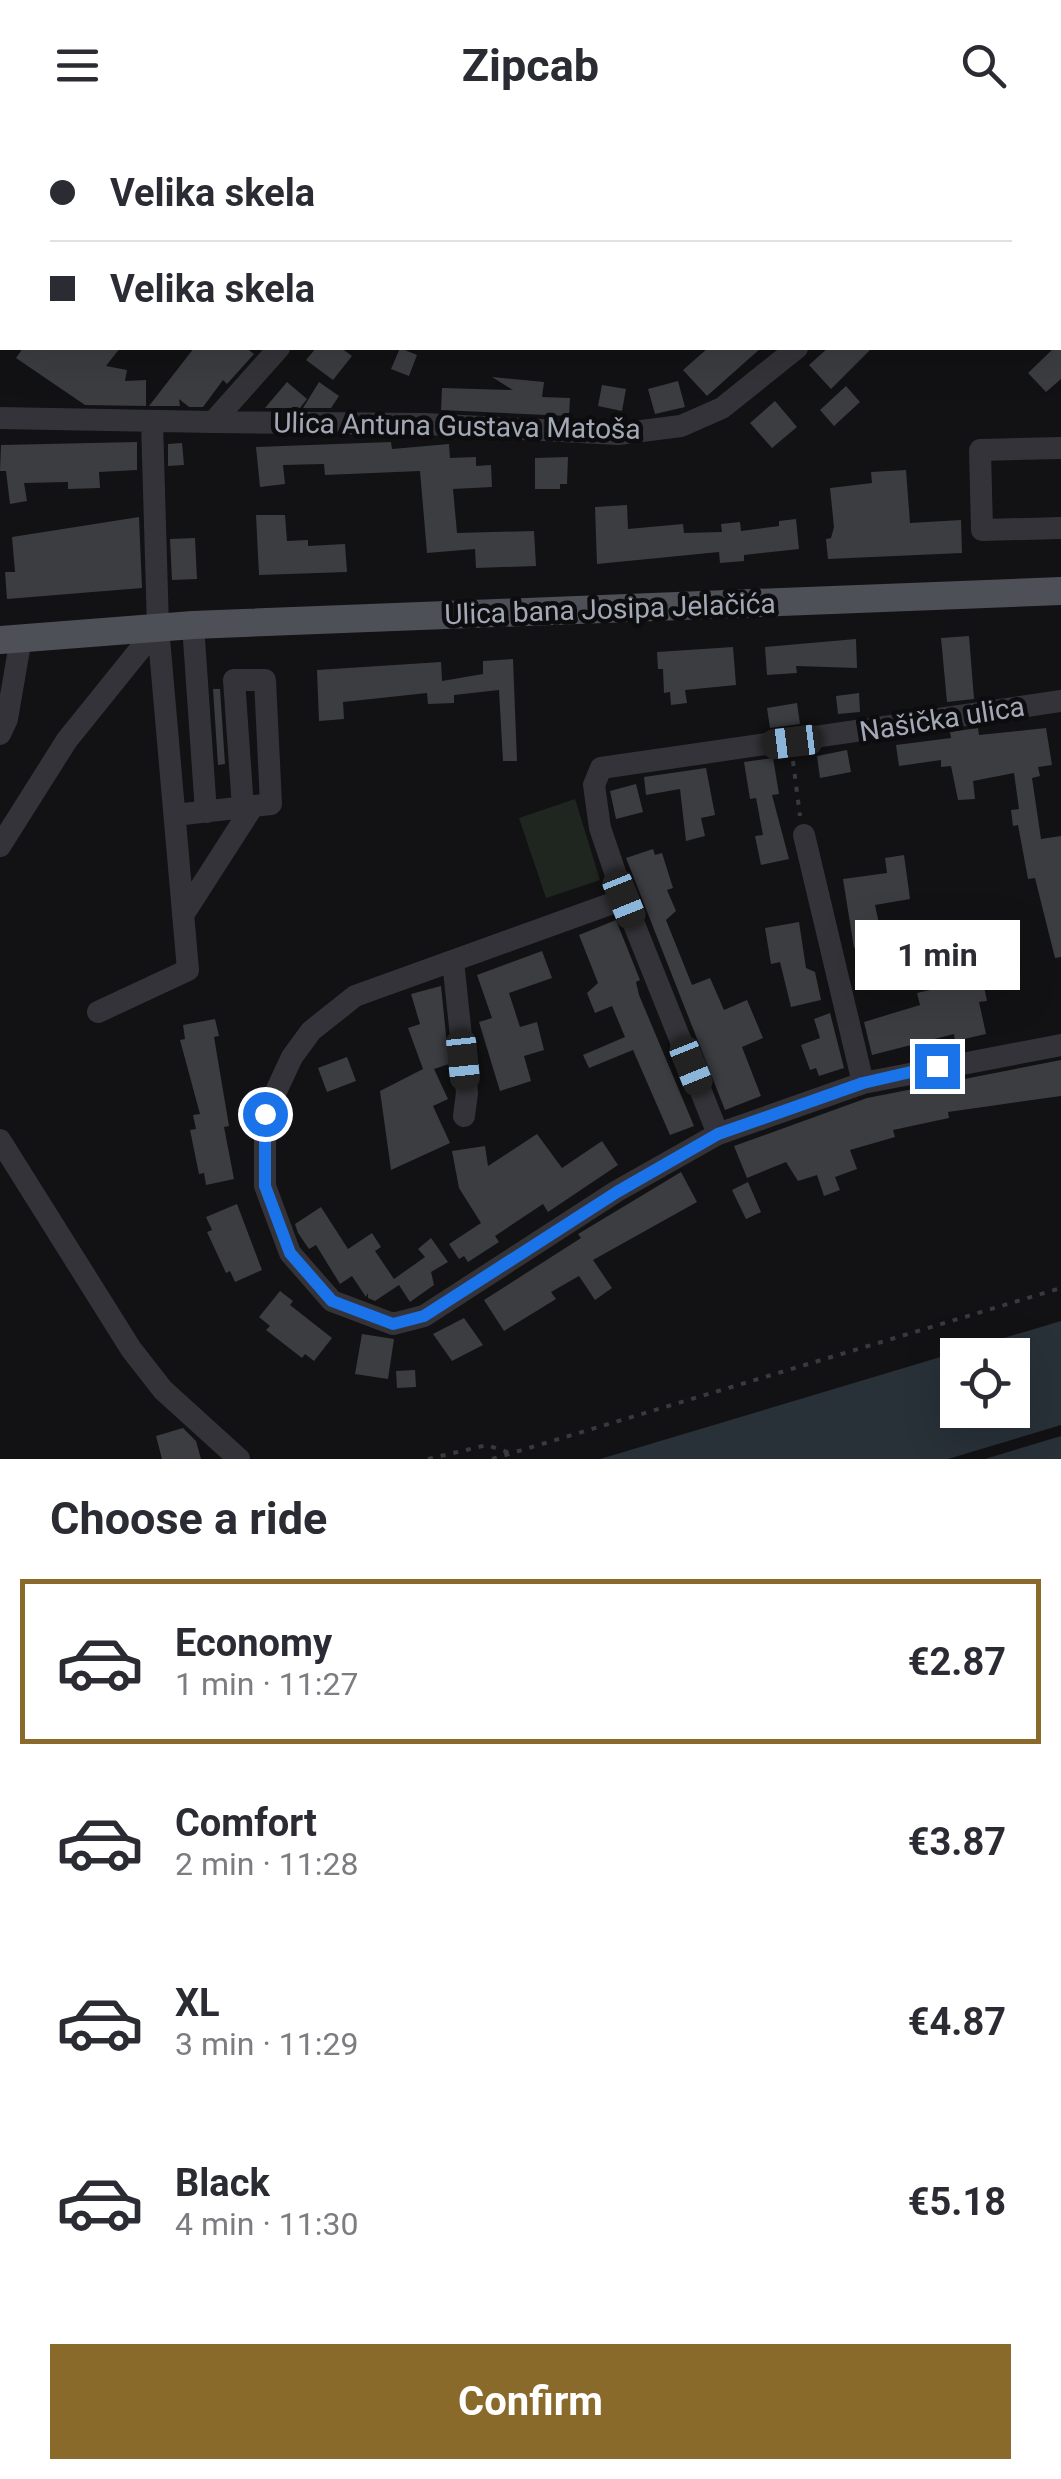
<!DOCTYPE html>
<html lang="en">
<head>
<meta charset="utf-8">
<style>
	:root { --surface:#fff; --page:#f2f2f3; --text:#2b2b33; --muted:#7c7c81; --line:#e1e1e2; --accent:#896a2b }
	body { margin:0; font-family:Roboto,sans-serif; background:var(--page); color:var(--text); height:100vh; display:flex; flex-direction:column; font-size:38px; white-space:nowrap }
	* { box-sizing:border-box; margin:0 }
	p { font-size:32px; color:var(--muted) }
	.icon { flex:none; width:55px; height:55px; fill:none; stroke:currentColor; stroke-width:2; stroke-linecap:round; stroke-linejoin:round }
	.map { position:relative; height:1329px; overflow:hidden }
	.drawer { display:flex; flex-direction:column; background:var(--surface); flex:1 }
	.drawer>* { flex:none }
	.top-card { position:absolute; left:0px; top:0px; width:1062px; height:220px; box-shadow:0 10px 40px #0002; display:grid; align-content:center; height:220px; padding:0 50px; background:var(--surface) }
	.tools { position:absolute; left:940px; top:1208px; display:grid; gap:20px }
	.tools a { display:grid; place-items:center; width:90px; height:90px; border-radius:0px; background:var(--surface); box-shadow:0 10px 40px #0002; font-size:50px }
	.end { position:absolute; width:45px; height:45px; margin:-22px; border:12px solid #1a73e8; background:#fff; box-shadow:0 0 0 5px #fff }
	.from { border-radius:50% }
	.bubble { position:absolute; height:70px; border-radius:0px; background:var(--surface); box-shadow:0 10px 40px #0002; font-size:32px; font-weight:700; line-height:70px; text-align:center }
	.car { position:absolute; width:30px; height:60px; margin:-30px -15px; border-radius:12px; box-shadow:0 0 8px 2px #0007; background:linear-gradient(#222 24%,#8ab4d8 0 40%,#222 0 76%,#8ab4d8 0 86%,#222 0) }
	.top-card b { display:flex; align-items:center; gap:35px; height:95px; font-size:38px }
	.top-card b+b { border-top:2px solid var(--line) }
	.top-card i { width:25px; height:25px; background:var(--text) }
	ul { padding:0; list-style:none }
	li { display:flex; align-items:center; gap:30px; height:165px; margin:0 20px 15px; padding:0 30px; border:5px solid transparent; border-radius:0px }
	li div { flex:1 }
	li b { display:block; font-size:38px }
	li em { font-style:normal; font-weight:700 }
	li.on { border-color:var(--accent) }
	li>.icon { width:90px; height:90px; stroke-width:1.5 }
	h2 { padding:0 50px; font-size:45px; line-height:120px }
	.button { display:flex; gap:20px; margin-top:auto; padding:20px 50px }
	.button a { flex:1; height:115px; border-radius:0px; background:var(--accent); color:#fff; font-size:40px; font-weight:700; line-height:115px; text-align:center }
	header { display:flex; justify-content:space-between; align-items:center; height:130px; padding:0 50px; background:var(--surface); font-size:45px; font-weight:700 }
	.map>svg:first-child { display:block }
	.green { fill:#1e261f }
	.water { fill:#283038; fill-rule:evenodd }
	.pier { fill:#121214 }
	.building { fill:#3c3d41 }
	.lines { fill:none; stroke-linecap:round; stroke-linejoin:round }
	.path { stroke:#393a40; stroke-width:4; stroke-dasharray:5 8; stroke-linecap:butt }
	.minor { stroke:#333339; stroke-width:22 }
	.major { stroke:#4e5058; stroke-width:28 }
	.route { stroke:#1a73e8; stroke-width:12 }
	.labels { text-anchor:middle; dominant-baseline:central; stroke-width:9; stroke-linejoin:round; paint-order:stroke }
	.street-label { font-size:28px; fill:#a2a8b5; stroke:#0d0d0f }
</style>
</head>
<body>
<header><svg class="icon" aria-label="menu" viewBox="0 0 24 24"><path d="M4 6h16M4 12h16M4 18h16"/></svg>Zipcab<svg class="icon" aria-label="search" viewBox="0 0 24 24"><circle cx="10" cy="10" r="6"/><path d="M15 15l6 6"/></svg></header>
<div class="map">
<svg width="1061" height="1329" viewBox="0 0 1061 1329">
	<rect width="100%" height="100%" fill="#121214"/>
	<path class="green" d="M575,669L600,750L546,768L519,688Z"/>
	<path class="water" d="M1061,1191V1329H600ZM958,1225H1012V1280H958Z"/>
	<path class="pier" d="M1061,1295V1306L985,1329H948Z"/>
	<path class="building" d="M1061,211V249L1046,262L1028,243L1054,218H1060Z
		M23,218H120L106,236L127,240L125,251L146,250V276L85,275L16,228Z
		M194,218H246L254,224L227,254L223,250L203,277H189L179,269L180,276H149Z
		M316,218H341L352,226L333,250L306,230Z
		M400,218L417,225L409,246L391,239Z
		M708,218H761L707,266L683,240Z
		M828,218H872L831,259L809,235Z
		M492,247L544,252L542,267L570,268L569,286L441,280L442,258L513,260Z
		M678,251L685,277L655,284L648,259Z
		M287,252L307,269L300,278H265Z
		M319,252L339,266L331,278H303Z
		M602,255L626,259L622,281L598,276Z
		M846,256L860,272L834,296L820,280Z
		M775,271L797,297L772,318L750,293Z
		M137,312V340L99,342L100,358L68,359V352L24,353L27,371L10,374L6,341H0L1,315Z
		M391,312L392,319L449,314L450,328L476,327V336L491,335L492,357L453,359L457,403L534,401L536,436L476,438L475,419L427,423L420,341L325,345L324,334L283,335L285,354L260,357L256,317Z
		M182,313L184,335L168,336V314Z
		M568,327L567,354H560V359H535V328Z
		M906,340L910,393L961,390L962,423L828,429L826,409L831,408L834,397L830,358L872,353L871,342Z
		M627,375L628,399L683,394L684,403L722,402L721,394L740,392L741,401L779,396V391L796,389L799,419L744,425V431L720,433L719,422L597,434L595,377Z
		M256,385H285L287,411L308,410V416L345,414L347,442L259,445Z
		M139,387L142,458L7,469L5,442H15L12,407Z
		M195,408L197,449L172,450L170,409Z
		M969,506L974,569L947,572L941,508Z
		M856,509L857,538L796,536L797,543L767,545L765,517Z
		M733,517L736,555L685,560L687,573L671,575L670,562L664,563L663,539H658L657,522Z
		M513,529L517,631H503L499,560L454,565V573L428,574L427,563L343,572L344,589L319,591L317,540L441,532L442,551L483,544V531Z
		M213,559H220L225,634L218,635Z
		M859,563L860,582L838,584L836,566Z
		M797,573L800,594L770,598L767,578Z
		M978,598L979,605L1046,598L1052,635L1038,637L1040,646L1032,648L1041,709L1061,706V827L1055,828L1035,748L1028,749L1018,695L1013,696L1011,680L1019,679L1014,643L973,651L975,669L958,670L951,636L941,637V630L899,636L896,615L951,608L950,602Z
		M847,620L851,642L820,648L817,626Z
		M773,628L779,664L772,665L789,729L761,735L755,706L763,705L756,668L750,669L744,632Z
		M706,638L715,685L701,688L705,706L686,711L680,659L646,665L644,647Z
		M636,654L643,682L616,689L610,661Z
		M653,719L655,725L662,723L673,758L667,760L676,781L666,790L692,855L710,848L724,880L747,870L763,908L742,917L761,966L725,980L626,728Z
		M904,725L910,769L875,775L883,813L854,818L843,749L887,743L885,728Z
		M616,790L640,850L636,852L639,865L694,996L670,1005L633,920L589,938L583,925L625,907L612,876L595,883L587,863L598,853L579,805Z
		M799,792L806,838L815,842L821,870L791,877L780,832L771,834L765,798Z
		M542,821L552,848L509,863L520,897L537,892L544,920L524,926L531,951L500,961L479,892L492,888L477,845Z
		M947,828L948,834L978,828L987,871L979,872L986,904L955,911L954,904L872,925L864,892L920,875L917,863L934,859L928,832Z
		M441,856L449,934L434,939L448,969L433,976L450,1013L391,1040L380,961L423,939L408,898L420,894L411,864Z
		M830,883L844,938L819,946L816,938L810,940L801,915L820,908L814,889Z
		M215,889L219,906L214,907L229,996L224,997L234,1049L206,1055L204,1043L199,1044L190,1000L196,999L193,985L200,984L180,910L185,909L183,895Z
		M347,927L356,951L327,962L318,938Z
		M1061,930V966L948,982L949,988L893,1000L895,1007L850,1020L857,1039L835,1047L840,1060L824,1066L817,1045L798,1051L786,1032L747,1048L734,1016L867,968Z
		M537,1004L562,1038L602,1011L618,1035L548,1082L543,1074L495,1106L499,1112L468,1132L464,1126L459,1129L449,1114L481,1093L459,1058L452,1021L485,1016L488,1036Z
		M681,1042L697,1072L593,1130L612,1158L595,1170L579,1146L551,1162L556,1169L504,1201L484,1170L581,1108L578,1104Z
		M748,1052L761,1082L746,1089L732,1060Z
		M237,1074L262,1140L235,1152L230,1141L226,1143L207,1102L212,1100L206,1087Z
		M321,1077L348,1119L372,1103L381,1117L375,1121L394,1149L425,1127L418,1119L431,1108L448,1132L431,1142L434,1155L410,1172L399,1155L375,1171L368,1168V1163L366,1167L352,1146L340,1154L316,1115L309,1119L298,1103L295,1094Z
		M280,1161L293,1171L290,1175L332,1208L314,1231L305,1224L302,1228L266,1200L270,1196L259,1187Z
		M464,1188L483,1215L452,1231L433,1204Z
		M362,1204L394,1209L388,1249L355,1244Z
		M415,1240L416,1257L397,1258L396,1241Z
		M183,1298L196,1311L201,1329H162L156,1306Z"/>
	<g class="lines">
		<path class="path" d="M793,631L800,686
			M428,1329L487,1315L510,1323
			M492,1329L1061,1158"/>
		<path class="minor" d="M319,0L322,2
			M955,0L957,2
			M151,2L153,0
			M474,2L477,0
			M1060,134L1061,135
			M0,178L2,175
			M0,288L213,292L279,218
			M213,292L425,294L618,304L681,296L722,278L797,218
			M1061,318L980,320L982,400L1061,398
			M193,495L206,682
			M0,604L7,589L21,508
			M175,685L271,674L265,550H234L243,678
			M804,705L863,953
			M0,716L67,610L158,497
			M624,769L355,866L311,901L292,927L265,985V1056L290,1123L332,1171L393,1194L424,1186L617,1061L718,1004L863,953L1061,915
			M183,785L253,676
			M453,831L467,963L464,986
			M98,882L188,840L158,497L152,292
			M718,1004L624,769L600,698L594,655L601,638L1061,571
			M0,1010L131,1219L163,1260L239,1329"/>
		<path class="major" d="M0,510L193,495L1061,461"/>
	</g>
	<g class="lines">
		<path class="route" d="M265,984V1056L290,1123L332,1171L393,1194L424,1186L617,1062L718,1004L863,953L937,936"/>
	</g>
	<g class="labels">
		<g class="street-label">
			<text transform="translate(457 296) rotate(1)">Ulica Antuna Gustava Matoša</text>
			<text transform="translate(610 479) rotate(-2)">Ulica bana Josipa Jelačića</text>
			<text transform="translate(942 589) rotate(-9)">Našička ulica</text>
		</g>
	</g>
</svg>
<div class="tools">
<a><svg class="icon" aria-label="locate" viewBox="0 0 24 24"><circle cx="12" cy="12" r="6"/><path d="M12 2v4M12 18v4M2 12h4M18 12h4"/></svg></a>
</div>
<i class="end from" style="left:265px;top:984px"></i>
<i class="end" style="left:937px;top:936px"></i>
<div class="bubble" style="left:855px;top:790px;width:165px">1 min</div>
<i class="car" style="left:792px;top:612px;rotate:263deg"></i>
<i class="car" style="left:624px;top:769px;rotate:158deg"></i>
<i class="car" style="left:463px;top:930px;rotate:174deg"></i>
<i class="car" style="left:691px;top:936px;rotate:158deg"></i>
<div class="top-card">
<b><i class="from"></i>Velika skela</b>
<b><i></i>Velika skela</b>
</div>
</div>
<section class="drawer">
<h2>Choose a ride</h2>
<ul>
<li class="on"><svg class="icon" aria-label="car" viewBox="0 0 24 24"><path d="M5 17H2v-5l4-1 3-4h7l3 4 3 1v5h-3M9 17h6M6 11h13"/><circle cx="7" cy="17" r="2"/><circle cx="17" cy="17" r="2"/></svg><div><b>Economy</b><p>1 min · 11:27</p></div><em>€2.87</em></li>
<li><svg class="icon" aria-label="car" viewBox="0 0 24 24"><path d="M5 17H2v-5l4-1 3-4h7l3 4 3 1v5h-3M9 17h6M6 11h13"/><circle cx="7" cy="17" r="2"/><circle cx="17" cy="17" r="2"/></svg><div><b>Comfort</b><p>2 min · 11:28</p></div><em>€3.87</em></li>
<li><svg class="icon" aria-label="car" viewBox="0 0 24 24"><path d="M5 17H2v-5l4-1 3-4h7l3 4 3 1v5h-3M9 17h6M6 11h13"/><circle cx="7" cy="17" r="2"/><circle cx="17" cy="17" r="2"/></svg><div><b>XL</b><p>3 min · 11:29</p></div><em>€4.87</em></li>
<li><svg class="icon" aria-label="car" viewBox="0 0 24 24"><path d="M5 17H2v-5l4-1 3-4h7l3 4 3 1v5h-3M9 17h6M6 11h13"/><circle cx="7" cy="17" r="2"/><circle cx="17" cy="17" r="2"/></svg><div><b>Black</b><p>4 min · 11:30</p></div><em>€5.18</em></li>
</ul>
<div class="button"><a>Confirm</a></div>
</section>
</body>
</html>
